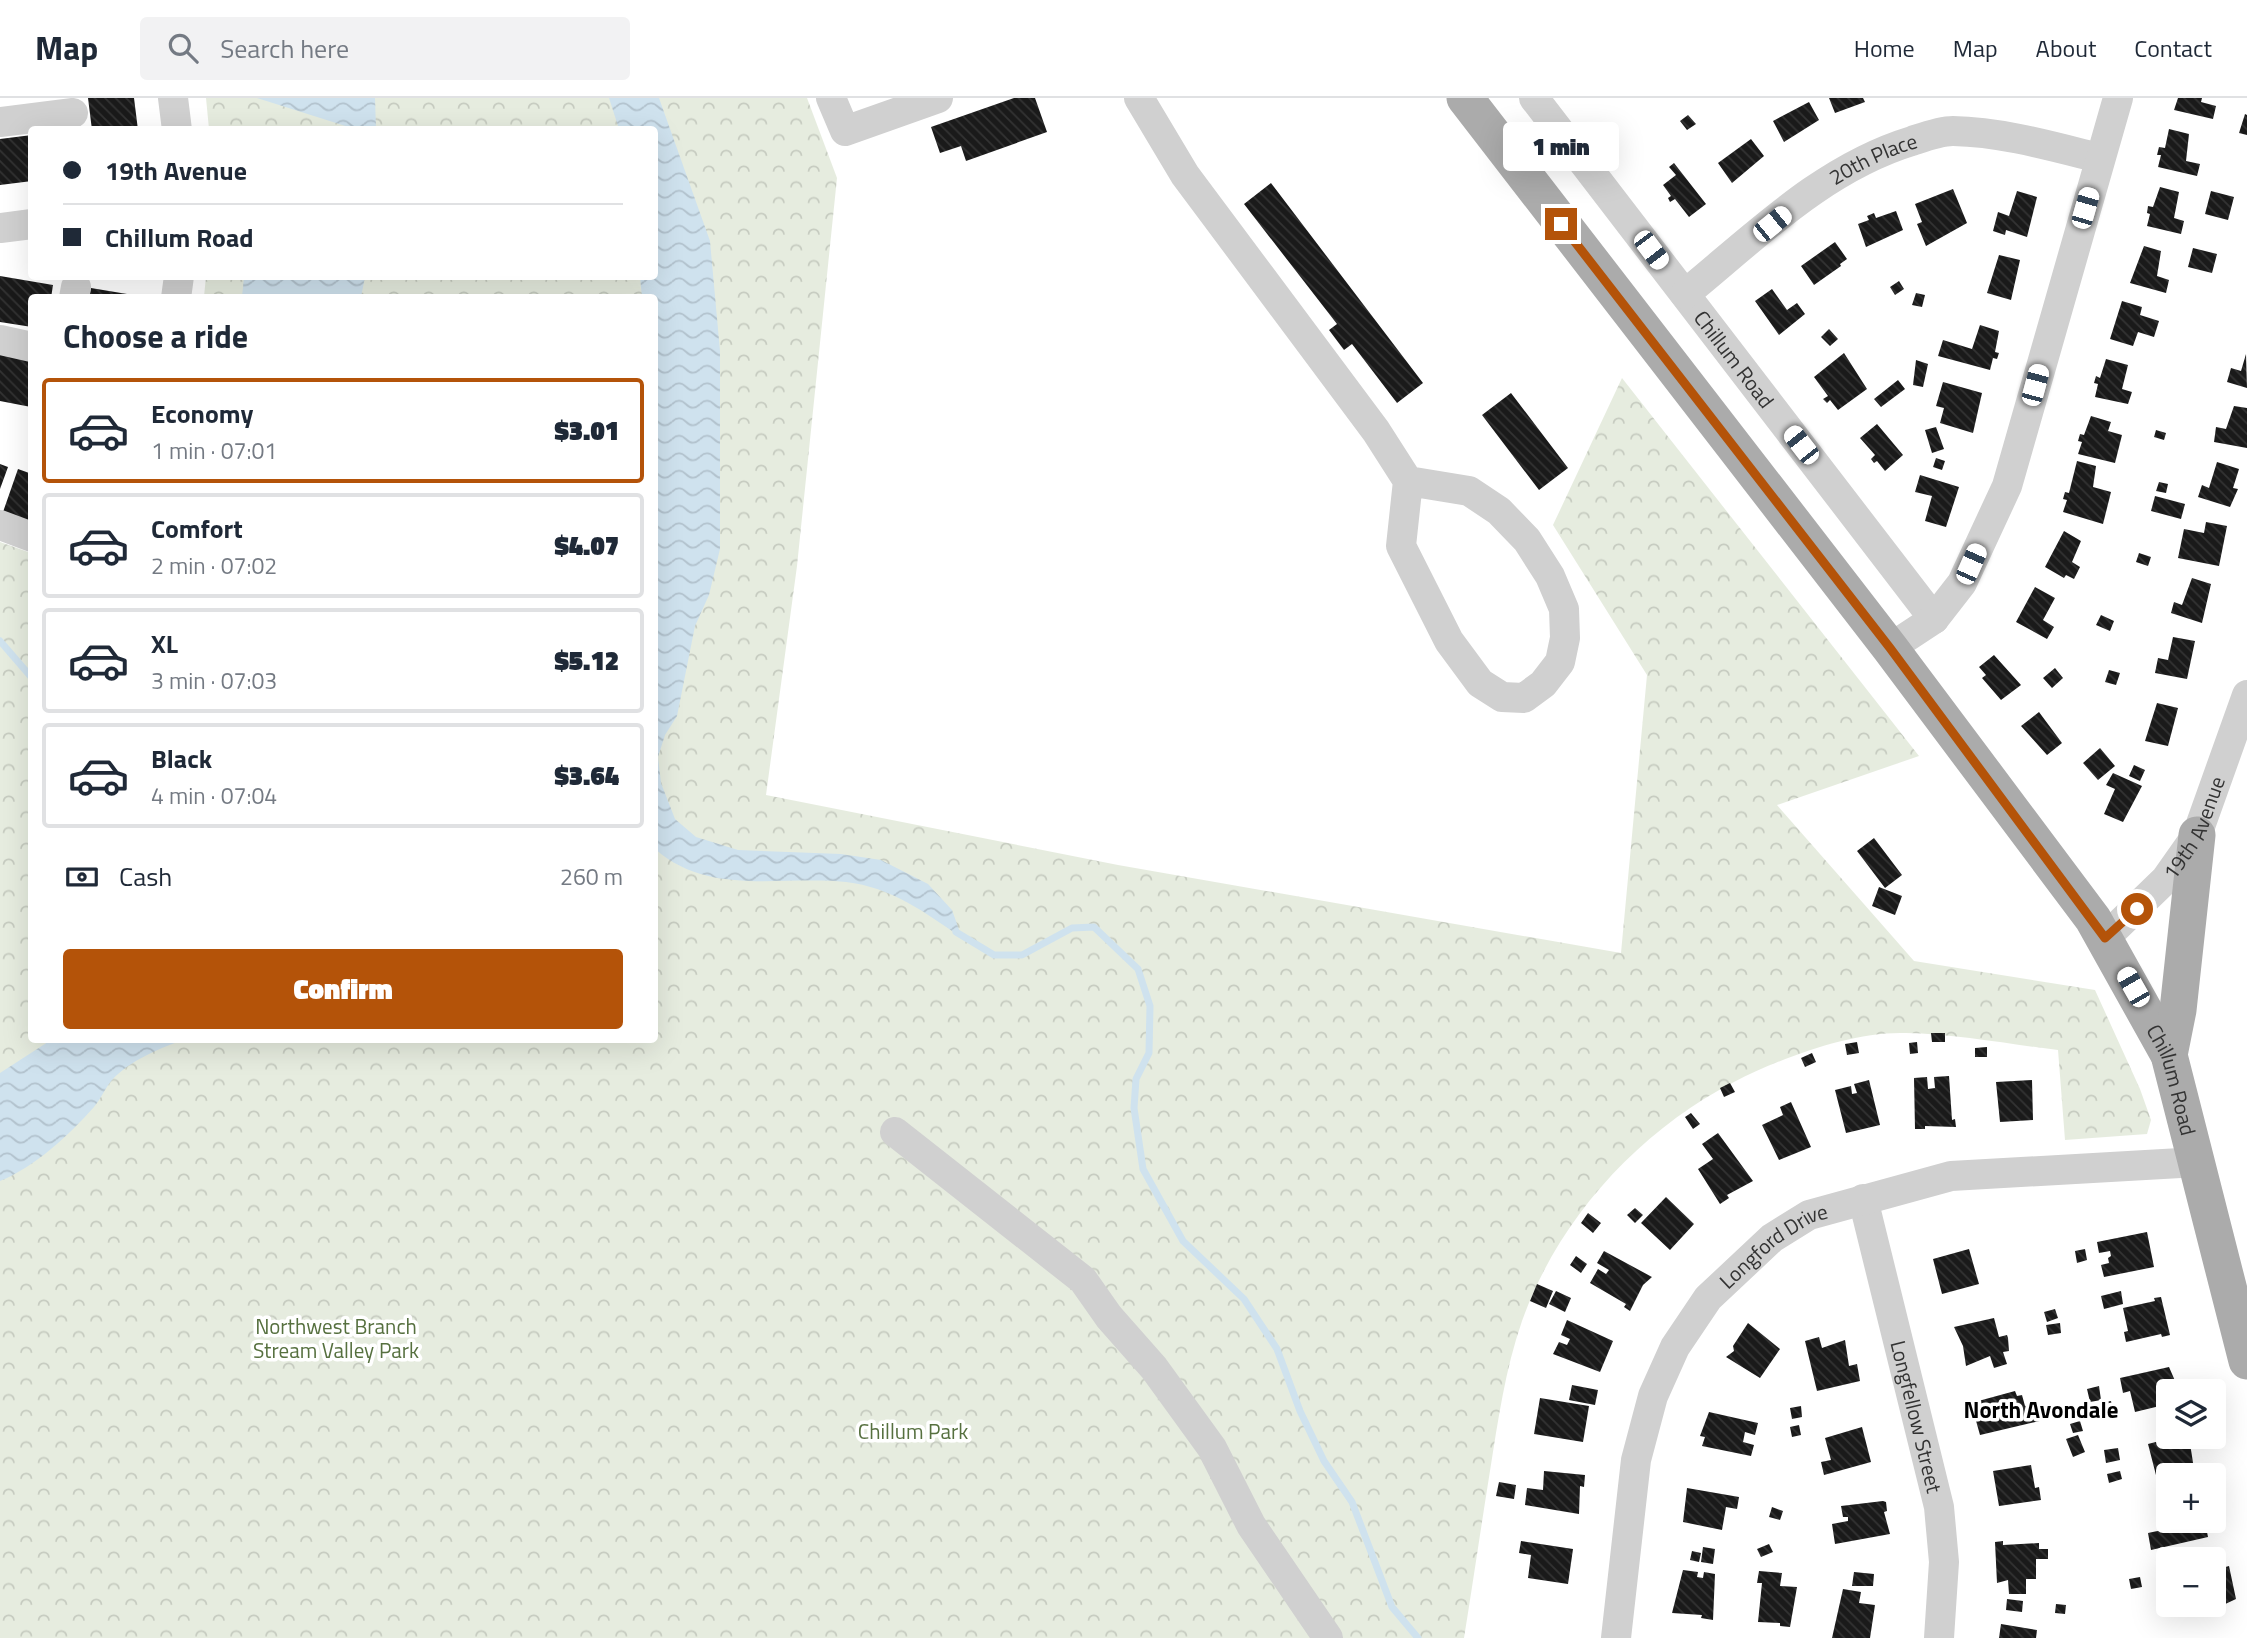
<!DOCTYPE html>
<html lang="en">
<head>
<meta charset="utf-8">
<style>
	:root { --surface:#fff; --page:#f2f2f3; --text:#1f2937; --muted:#747a83; --line:#e0e1e3; --accent:#b45309 }
	body { margin:0; font-family:"Titillium Web",sans-serif; background:var(--page); color:var(--text); height:100vh; display:flex; flex-direction:column; font-size:26px; white-space:nowrap }
	* { box-sizing:border-box; margin:0 }
	p { font-size:23px; color:var(--muted) }
	.icon { flex:none; width:38px; height:38px; fill:none; stroke:currentColor; stroke-width:2; stroke-linecap:round; stroke-linejoin:round }
	.map { position:relative; flex:1; overflow:hidden }
	.side { position:absolute; left:28px; top:196px; width:630px; height:749px; display:flex; flex-direction:column; background:var(--surface); border-radius:7px; box-shadow:0 7px 28px #0002 }
	.side>* { flex:none }
	.top-card { position:absolute; left:28px; top:28px; width:630px; height:154px; border-radius:7px; box-shadow:0 7px 28px #0002; display:grid; align-content:center; height:154px; padding:0 35px; background:var(--surface) }
	.fabs { position:absolute; left:2156px; top:1281px; display:grid; gap:14px }
	.fabs a { display:grid; place-items:center; width:70px; height:70px; border-radius:7px; background:var(--surface); box-shadow:0 7px 28px #0002; font-size:35px }
	.end { position:absolute; width:32px; height:32px; margin:-16px; border:9px solid #b45309; background:#fff; box-shadow:0 0 0 4px #fff }
	.from { border-radius:50% }
	.bubble { position:absolute; height:49px; border-radius:7px; background:var(--surface); box-shadow:0 7px 28px #0002; font-size:23px; font-weight:800; line-height:49px; text-align:center }
	.car { position:absolute; width:21px; height:42px; margin:-21px -10px; border-radius:9px; box-shadow:0 0 5px 2px #0007; background:linear-gradient(#fff 24%,#345 0 40%,#fff 0 76%,#345 0 86%,#fff 0) }
	.top-card b { display:flex; align-items:center; gap:24px; height:66px; font-size:26px }
	.top-card b+b { border-top:2px solid var(--line) }
	.top-card i { width:18px; height:18px; background:var(--text) }
	ul { padding:0; list-style:none }
	li { display:flex; align-items:center; gap:21px; height:105px; margin:0 14px 10px; padding:0 21px; border:4px solid var(--line); border-radius:7px }
	li div { flex:1 }
	li b { display:block; font-size:26px }
	li em { font-style:normal; font-weight:800 }
	li.selected { border-color:var(--accent) }
	li>.icon { width:63px; height:63px; stroke-width:1.5 }
	h2 { padding:0 35px; font-size:32px; line-height:84px }
	.pay { display:flex; align-items:center; gap:18px; height:77px; padding:0 35px; font-size:26px }
	.pay p { margin-inline-start:auto }
	.action { display:flex; gap:14px; margin-top:auto; padding:14px 35px }
	.action a { flex:1; height:80px; border-radius:7px; background:var(--accent); color:#fff; font-size:28px; font-weight:800; line-height:80px; text-align:center }
	header { display:flex; align-items:center; gap:42px; box-sizing:border-box; height:98px; padding:0 35px; background:var(--surface); border-bottom:2px solid var(--line) }
	header strong { font-size:33px }
	nav { display:flex; gap:38px; margin-inline-start:auto; font-size:24px }
	.search { width:490px; height:63px; background:var(--page); display:flex; align-items:center; gap:18px; box-sizing:border-box; padding:0 24px; border-radius:7px; color:var(--muted); font-size:26px }
	.map>svg:first-child { display:block }
	.forest { fill:url(#forest-crowns) }
	.water { fill:url(#water-waves) }
	.lines { fill:none; stroke-linecap:round; stroke-linejoin:round }
	.stream { stroke:#cfe2ee; stroke-width:7 }
	.building { fill:url(#building-back-hatch) }
	.minor { stroke:#d0d0d0; stroke-width:30 }
	.major { stroke:#ababab; stroke-width:37 }
	.route { stroke:#b45309; stroke-width:9 }
	.labels { text-anchor:middle; dominant-baseline:central; stroke-width:7; stroke-linejoin:round; paint-order:stroke }
	.street-label { font-size:21px; fill:#333; stroke:#fff }
	.park-label { font-size:21px; fill:#56703f; stroke:#fff }
	.neighbourhood-label { font-size:23px; font-weight:bold; fill:#000; stroke:#fff }
</style>
</head>
<body>
<header>
<strong>Map</strong>
<div class="search"><svg class="icon" aria-label="search" viewBox="0 0 24 24"><circle cx="10" cy="10" r="6"/><path d="M15 15l6 6"/></svg>Search here</div>
<nav><a>Home</a><a>Map</a><a>About</a><a>Contact</a></nav>
</header>
<div class="map">
<svg width="2247" height="1540" viewBox="0 0 2247 1540">
	<defs>
		<pattern id="forest-crowns" width="20" height="18" patternUnits="userSpaceOnUse" patternTransform="scale(1.75)"><rect width="20" height="18" fill="#e6ecdf"/><path d="M2 6a3 3 0 1 1 6 0M12 15a3 3 0 1 1 6 0" fill="none" stroke="#c6cbc0"/></pattern>
		<pattern id="water-waves" width="16" height="10" patternUnits="userSpaceOnUse" patternTransform="scale(1.75)"><rect width="16" height="10" fill="#cfe2ee"/><path d="M0 5q4-4 8 0t8 0" fill="none" stroke="#b2c2cd"/></pattern>
		<pattern id="building-back-hatch" width="6" height="6" patternUnits="userSpaceOnUse" patternTransform="scale(1.75)"><rect width="6" height="6" fill="#1a1a1a"/><path d="M-1 5l2 2M0 0l6 6M5-1l2 2" fill="none" stroke="#333"/></pattern>
	</defs>
	<rect width="100%" height="100%" fill="#fff"/>
	<path class="forest" d="M206,0H807L837,80L797,468L766,697L1118,767L1621,855L1647,577L1553,427L1622,280L1919,658L1777,707L1914,863L2095,892L2140,991L2151,1022L2147,1036L2065,1042L2058,952C2008,946 1956,936 1906,935C1852,933 1781,960 1734,984C1639,1033 1558,1121 1522,1223C1505,1272 1498,1323 1490,1373C1481,1429 1473,1484 1464,1540H0V444L31,455L32,942H654V200L204,199L206,178H654V32L209,31Z"/>
	<path class="water" d="M257,0H375L376,31H355Z
		M609,0H659L710,143L720,253V451L709,497L695,528L677,618L665,637L658,659L661,685L675,721L696,739L738,752L841,756L881,762L928,786L952,812L962,840C926,815 891,789 846,784C780,777 710,799 655,751L654,200L642,199L640,179L654,178V32L619,31Z
		M244,179V178L365,179L361,199H242Z
		M51,942H183C160,950 129,963 112,982C105,990 101,1001 94,1009C69,1037 35,1069 0,1083V975Z"/>
	<g class="lines">
		<path class="stream" d="M0,543L32,580
			M956,834L994,857H1022L1072,830L1094,829L1138,871L1150,908L1149,955L1136,981L1134,1010L1143,1071L1183,1143L1244,1201L1277,1251L1300,1313L1324,1363L1352,1404L1392,1509L1418,1540"/>
	</g>
	<path class="building" d="M88,0H134L138,32H92Z
		M1014,0H1035L1047,34L966,63L961,48L940,55L931,29Z
		M1829,0H1863L1865,4L1835,15Z
		M2178,0H2202L2201,4L2216,8L2213,21L2174,12Z
		M1809,4L1819,22L1784,44L1773,23Z
		M2245,16L2247,17V37L2239,35Z
		M1688,17L1696,26L1687,32L1680,23Z
		M2169,31L2189,36L2186,63L2200,66L2197,78L2158,69L2161,57H2157L2159,49L2165,50Z
		M32,37V83L0,87V41Z
		M1751,41L1764,58L1732,85L1718,65Z
		M1674,65L1706,106L1689,119L1675,101L1670,104L1668,100L1671,98L1663,87L1676,77L1669,69Z
		M1271,85L1423,285L1397,305L1352,246L1344,252L1329,232L1337,226L1244,106Z
		M2160,89L2179,94L2174,120L2184,123L2181,136L2147,128L2150,116L2147,115L2148,108L2153,109Z
		M1953,91L1967,125L1926,148L1917,126L1922,124L1915,106Z
		M2017,93L2037,99L2027,139L2006,132L2005,137L1993,133L1998,114L2009,118Z
		M2211,93L2234,99L2228,122L2205,116Z
		M1896,113L1903,132L1866,149L1858,126L1869,122L1867,118L1874,115L1876,120Z
		M1835,144L1847,161L1840,166L1841,168L1814,187L1801,168Z
		M2144,148L2161,153L2157,178L2169,182L2166,195L2130,185Z
		M2193,150L2217,156L2212,175L2188,169Z
		M1999,157L2020,162L2011,202L1987,195Z
		M0,178L53,187L51,200H32V229L0,224Z
		M1899,183L1904,191L1895,197L1890,189Z
		M91,190L139,198V200H89Z
		M1772,191L1787,212L1797,205L1805,216L1779,237L1755,203Z
		M1916,195L1925,197L1922,209L1912,207Z
		M2122,203L2142,209L2140,217L2159,223L2154,239L2138,234L2133,248L2110,241Z
		M1980,227L1999,233L1995,254L1999,255L1997,261L1993,260L1990,272L1938,258L1943,242L1972,251Z
		M1829,231L1838,241L1830,248L1821,239Z
		M1844,255L1867,291L1838,312L1830,302L1827,305L1823,301L1828,298L1814,279Z
		M0,256L32,262L31,309L0,303Z
		M2246,256L2247,290L2227,284L2231,270L2241,273Z
		M2106,261L2128,267L2122,291L2132,294L2128,306L2095,299L2098,286L2094,285L2096,278L2100,280Z
		M1916,262L1928,266L1923,289L1913,287Z
		M1898,282L1905,291L1881,309L1874,301Z
		M1943,284L1982,295L1973,335L1940,325L1944,310L1936,308Z
		M1511,295L1568,370L1539,392L1482,317Z
		M2234,308L2247,310V350L2214,344L2216,329L2226,331Z
		M2091,318L2111,324L2108,333L2122,337L2115,365L2078,356L2082,344L2078,343L2080,336L2084,337Z
		M1877,326L1903,357L1885,373L1877,363L1874,365L1871,361L1875,357L1860,340Z
		M1936,329L1944,351L1932,355L1925,332Z
		M2156,332L2166,335L2164,342L2154,339Z
		M1936,360L1945,363L1942,372L1933,369Z
		M2077,363L2096,368L2093,389L2111,394L2103,426L2063,414L2067,402L2063,401L2065,394L2069,395Z
		M2217,364L2239,371L2233,390L2238,391L2230,409L2198,399L2202,387L2209,390Z
		M0,366L8,369L0,391Z
		M18,371L32,376V424L3,414Z
		M1920,377L1959,389L1946,429L1925,423L1932,398L1915,394Z
		M2159,384L2168,386L2166,395L2156,393Z
		M2155,398L2185,406L2181,421L2151,413Z
		M2206,424L2227,428L2219,468L2178,460L2184,431L2204,435Z
		M2064,433L2081,443L2072,464L2080,469L2074,481L2066,477L2064,480L2045,469Z
		M2139,455L2151,459L2148,468L2136,464Z
		M2192,480L2211,486L2202,525L2171,515L2174,504L2182,507Z
		M2035,489L2055,500L2043,522L2054,529L2047,541L2016,524Z
		M2101,517L2114,523L2110,533L2096,527Z
		M2173,539L2195,543L2187,581L2155,575L2158,560L2168,562Z
		M1994,557L2021,587L2001,602L1982,580L1986,577L1979,569Z
		M2055,570L2063,580L2052,590L2043,580Z
		M2109,572L2120,575L2116,587L2105,584Z
		M2157,605L2178,610L2168,648L2145,643Z
		M2039,614L2062,645L2047,657L2021,628Z
		M2100,650L2115,668L2098,682L2083,665Z
		M2134,667L2145,672L2140,683L2129,678Z
		M2113,675L2142,688L2123,724L2104,716L2115,691L2106,687Z
		M1874,740L1902,777L1885,790L1857,753Z
		M1879,789L1902,798L1895,817L1872,808Z
		M1931,935H1945V944H1932Z
		M1857,944L1859,955L1847,957L1845,946Z
		M1917,944L1918,955L1910,956L1909,945Z
		M1987,949V959H1975V950Z
		M1812,955L1816,964L1805,969L1801,960Z
		M1949,978L1952,1022L1955,1021L1956,1029L1925,1028V1031H1915L1914,980L1927,979L1928,991L1935,990L1934,979Z
		M1869,982L1880,1027L1846,1035L1835,992L1851,988L1852,996L1857,995L1854,986Z
		M2032,982L2033,1022L2000,1024L1996,984Z
		M1730,985L1735,994L1724,999L1720,990Z
		M1791,1004L1811,1049L1779,1062L1762,1027L1783,1017L1780,1009Z
		M1691,1015L1700,1026L1693,1031L1685,1019Z
		M1718,1035L1753,1083L1727,1097L1729,1100L1720,1106L1698,1071L1713,1061L1702,1046Z
		M1666,1099L1694,1126L1670,1152L1641,1125Z
		M1635,1110L1643,1117L1635,1125L1627,1117Z
		M1588,1115L1601,1125L1593,1135L1581,1125Z
		M2147,1134L2154,1169L2104,1179L2101,1167L2109,1165L2108,1160L2111,1158L2110,1153L2099,1155L2097,1144Z
		M1969,1151L1979,1186L1942,1196L1933,1161Z
		M2085,1151L2087,1162L2077,1165L2075,1153Z
		M1604,1153L1652,1179L1643,1187L1630,1213L1624,1209L1626,1206L1590,1185L1598,1171L1606,1176L1609,1172L1597,1165Z
		M1576,1158L1587,1166L1581,1175L1570,1167Z
		M1537,1186L1553,1193L1546,1210L1530,1203Z
		M1556,1193L1571,1200L1565,1214L1549,1206Z
		M2121,1193L2123,1206L2104,1211L2101,1198Z
		M2161,1199L2170,1237L2162,1239L2161,1236L2126,1244L2124,1234L2128,1233L2123,1210L2155,1203L2154,1200Z
		M2055,1211L2058,1220L2047,1224L2044,1214Z
		M1994,1220L1999,1239L2007,1237L2008,1240L2009,1253L2003,1254L2007,1266L1994,1270L1990,1258L1966,1268L1963,1248L1954,1229Z
		M1567,1222L1613,1243L1600,1274L1553,1256L1559,1244L1567,1247L1570,1241L1561,1237Z
		M1748,1225L1780,1251L1760,1280L1726,1259L1734,1253L1733,1248Z
		M2060,1225L2061,1235L2048,1237L2046,1227Z
		M1819,1239L1822,1250L1845,1242L1849,1268L1857,1266L1860,1283L1817,1293L1805,1243Z
		M2169,1269L2179,1292L2168,1293V1306L2135,1314L2130,1293L2123,1295L2120,1280Z
		M1572,1287L1598,1292L1595,1307L1569,1302Z
		M2099,1288L2101,1302L2090,1304L2087,1291Z
		M2015,1293L2017,1298L2022,1297L2025,1308L2039,1305L2044,1322L1980,1337L1971,1305Z
		M1540,1300L1589,1308L1583,1344L1534,1336Z
		M2111,1303L2113,1312L2100,1315L2099,1305Z
		M1801,1308L1802,1319L1792,1321L1790,1310Z
		M1709,1314L1758,1325L1755,1337L1745,1334L1743,1344L1754,1347L1751,1358L1702,1348L1705,1339L1700,1338Z
		M2080,1323L2083,1333L2073,1335L2070,1326Z
		M1799,1327L1801,1337L1792,1339L1790,1329Z
		M1862,1329L1871,1364L1824,1377L1821,1364L1831,1362L1825,1340Z
		M2078,1337L2085,1354L2073,1359L2066,1341Z
		M2175,1339H2189L2194,1371L2157,1381L2148,1346Z
		M2118,1350L2120,1362L2106,1365L2104,1352Z
		M2031,1367L2035,1390L2039,1389L2041,1402L1999,1408L1993,1373Z
		M1544,1373L1585,1377L1584,1389L1580,1388L1579,1416L1525,1407L1527,1390L1543,1392Z
		M2120,1373L2122,1381L2109,1385L2107,1376Z
		M1499,1384L1516,1387L1514,1401L1496,1398Z
		M1687,1390L1739,1399L1737,1411L1726,1409L1722,1432L1683,1424Z
		M1883,1403L1886,1404L1887,1413L1884,1414L1890,1436L1835,1446L1832,1426L1848,1423V1419H1843L1841,1408Z
		M1772,1409L1783,1413L1780,1422L1769,1419Z
		M2168,1411V1423H2209L2210,1428L2206,1429L2208,1439L2151,1452L2148,1435L2167,1431L2163,1412Z
		M1521,1443L1573,1451L1568,1486L1528,1480L1531,1457L1519,1455Z
		M2003,1443V1447L2039,1445V1451H2048V1461H2036V1481H2026V1496H2009L2008,1482L1997,1485L1995,1444Z
		M1769,1446L1773,1454L1761,1459L1757,1451Z
		M1703,1449L1715,1451L1713,1466L1701,1464Z
		M1692,1453L1701,1455L1699,1464L1690,1462Z
		M2221,1467L2222,1470L2229,1468L2236,1501L2221,1508V1505L2214,1507V1470Z
		M1683,1472L1698,1474L1697,1479L1703,1480L1704,1474L1715,1476L1713,1522L1701,1520L1702,1517L1672,1515Z
		M1759,1473L1782,1475L1780,1488L1797,1489L1790,1529L1780,1528V1525L1758,1524L1762,1485H1757Z
		M1854,1474L1874,1476L1873,1488H1852Z
		M2140,1479L2142,1489L2131,1491L2129,1481Z
		M1843,1491L1861,1494L1859,1505L1875,1507L1870,1540H1832Z
		M2007,1501L2023,1503L2022,1514L2006,1512Z
		M2056,1506L2066,1507L2065,1516L2055,1515Z
		M2172,1507H2210V1508L2174,1517Z
		M2001,1526L2037,1532L2036,1540H1999Z"/>
	<g class="lines">
		<g class="minor">
			<path d="M173,0L177,32"/>
			<path d="M831,0L845,33L938,0"/>
			<path d="M1139,0L1185,77L1376,333L1408,383L1401,448L1449,543L1480,585L1502,599L1524,600L1543,586L1560,564L1565,540L1564,511L1550,478L1527,442L1499,413L1469,393L1408,383"/>
			<path id="s1" d="M1534,0L1934,521"/>
			<path d="M0,24L73,15"/>
			<path d="M0,130L32,126"/>
			<path id="s2" d="M1685,196C1755,139 1823,70 1912,43C1924,39 1940,33 1953,33C2002,34 2051,48 2099,60"/>
			<path d="M74,200L76,189"/>
			<path d="M176,200L179,178"/>
			<path d="M0,242L32,249"/>
			<path d="M0,427L32,439"/>
			<path d="M1890,550L1934,521L1962,485L2007,388L2118,0"/>
			<path id="s3" d="M2105,840L2166,781L2197,737L2247,597"/>
			<path d="M895,1034L1083,1182L1109,1219L1154,1270L1212,1350L1251,1427L1328,1540"/>
			<path id="s4" d="M1863,1101L1939,1409L1944,1464L1939,1540"/>
			<path id="s5" d="M1616,1540L1636,1362L1653,1298L1675,1249L1708,1200L1772,1140L1809,1117L1951,1078L2198,1064"/>
		</g>
		<g class="major">
			<path id="s6" d="M1465,0L1890,550L2093,821L2169,957L2247,1263"/>
			<path d="M2169,957L2178,912L2197,737"/>
		</g>
	</g>
	<g class="lines">
		<path class="route" d="M1561,126L1890,550L2105,840L2137,811"/>
	</g>
	<g class="labels">
		<g class="street-label">
			<text stroke="none"><textPath href="#s2" startOffset="233">20th Place</textPath></text>
			<text stroke="none"><textPath href="#s1" startOffset="329">Chillum Road</textPath></text>
			<text stroke="none"><textPath href="#s3" startOffset="144">19th Avenue</textPath></text>
			<text stroke="none"><textPath href="#s6" startOffset="1214">Chillum Road</textPath></text>
			<text stroke="none"><textPath href="#s5" startOffset="443">Longford Drive</textPath></text>
			<text stroke="none"><textPath href="#s4" startOffset="224">Longfellow Street</textPath></text>
		</g>
		<g class="park-label">
			<text x="336" y="1228">Northwest Branch<tspan x="336" dy="24">Stream Valley Park</tspan></text>
			<text x="913" y="1333">Chillum Park</text>
		</g>
		<g class="neighbourhood-label">
			<text x="2041" y="1311">North Avondale</text>
		</g>
	</g>
</svg>
<div class="fabs">
<a><svg class="icon" aria-label="layers" viewBox="0 0 24 24"><path d="M12 4l9 5-9 5-9-5zM3 14l9 5 9-5"/></svg></a>
<a>+</a>
<a>−</a>
</div>
<i class="end from" style="left:2137px;top:811px"></i>
<i class="end" style="left:1561px;top:126px"></i>
<div class="bubble" style="left:1503px;top:24px;width:116px">1 min</div>
<i class="car" style="left:2085px;top:110px;rotate:16deg"></i>
<i class="car" style="left:1772px;top:126px;rotate:51deg"></i>
<i class="car" style="left:1651px;top:152px;rotate:143deg"></i>
<i class="car" style="left:2035px;top:287px;rotate:15deg"></i>
<i class="car" style="left:1801px;top:347px;rotate:322deg"></i>
<i class="car" style="left:1971px;top:466px;rotate:24deg"></i>
<i class="car" style="left:2133px;top:889px;rotate:330deg"></i>
<div class="top-card">
<b><i class="from"></i>19th Avenue</b>
<b><i></i>Chillum Road</b>
</div>
<section class="side">
<h2>Choose a ride</h2>
<ul>
<li class="selected"><svg class="icon" aria-label="car" viewBox="0 0 24 24"><path d="M5 17H2v-5l4-1 3-4h7l3 4 3 1v5h-3M9 17h6M6 11h13"/><circle cx="7" cy="17" r="2"/><circle cx="17" cy="17" r="2"/></svg><div><b>Economy</b><p>1 min · 07:01</p></div><em>$3.01</em></li>
<li><svg class="icon" aria-label="car" viewBox="0 0 24 24"><path d="M5 17H2v-5l4-1 3-4h7l3 4 3 1v5h-3M9 17h6M6 11h13"/><circle cx="7" cy="17" r="2"/><circle cx="17" cy="17" r="2"/></svg><div><b>Comfort</b><p>2 min · 07:02</p></div><em>$4.07</em></li>
<li><svg class="icon" aria-label="car" viewBox="0 0 24 24"><path d="M5 17H2v-5l4-1 3-4h7l3 4 3 1v5h-3M9 17h6M6 11h13"/><circle cx="7" cy="17" r="2"/><circle cx="17" cy="17" r="2"/></svg><div><b>XL</b><p>3 min · 07:03</p></div><em>$5.12</em></li>
<li><svg class="icon" aria-label="car" viewBox="0 0 24 24"><path d="M5 17H2v-5l4-1 3-4h7l3 4 3 1v5h-3M9 17h6M6 11h13"/><circle cx="7" cy="17" r="2"/><circle cx="17" cy="17" r="2"/></svg><div><b>Black</b><p>4 min · 07:04</p></div><em>$3.64</em></li>
</ul>
<div class="pay"><svg class="icon" aria-label="cash" viewBox="0 0 24 24"><path d="M3 7h18v10H3z"/><circle cx="12" cy="12" r="2"/></svg>Cash<p>260 m</p></div>
<div class="action"><a>Confirm</a></div>
</section>
</div>
</body>
</html>
